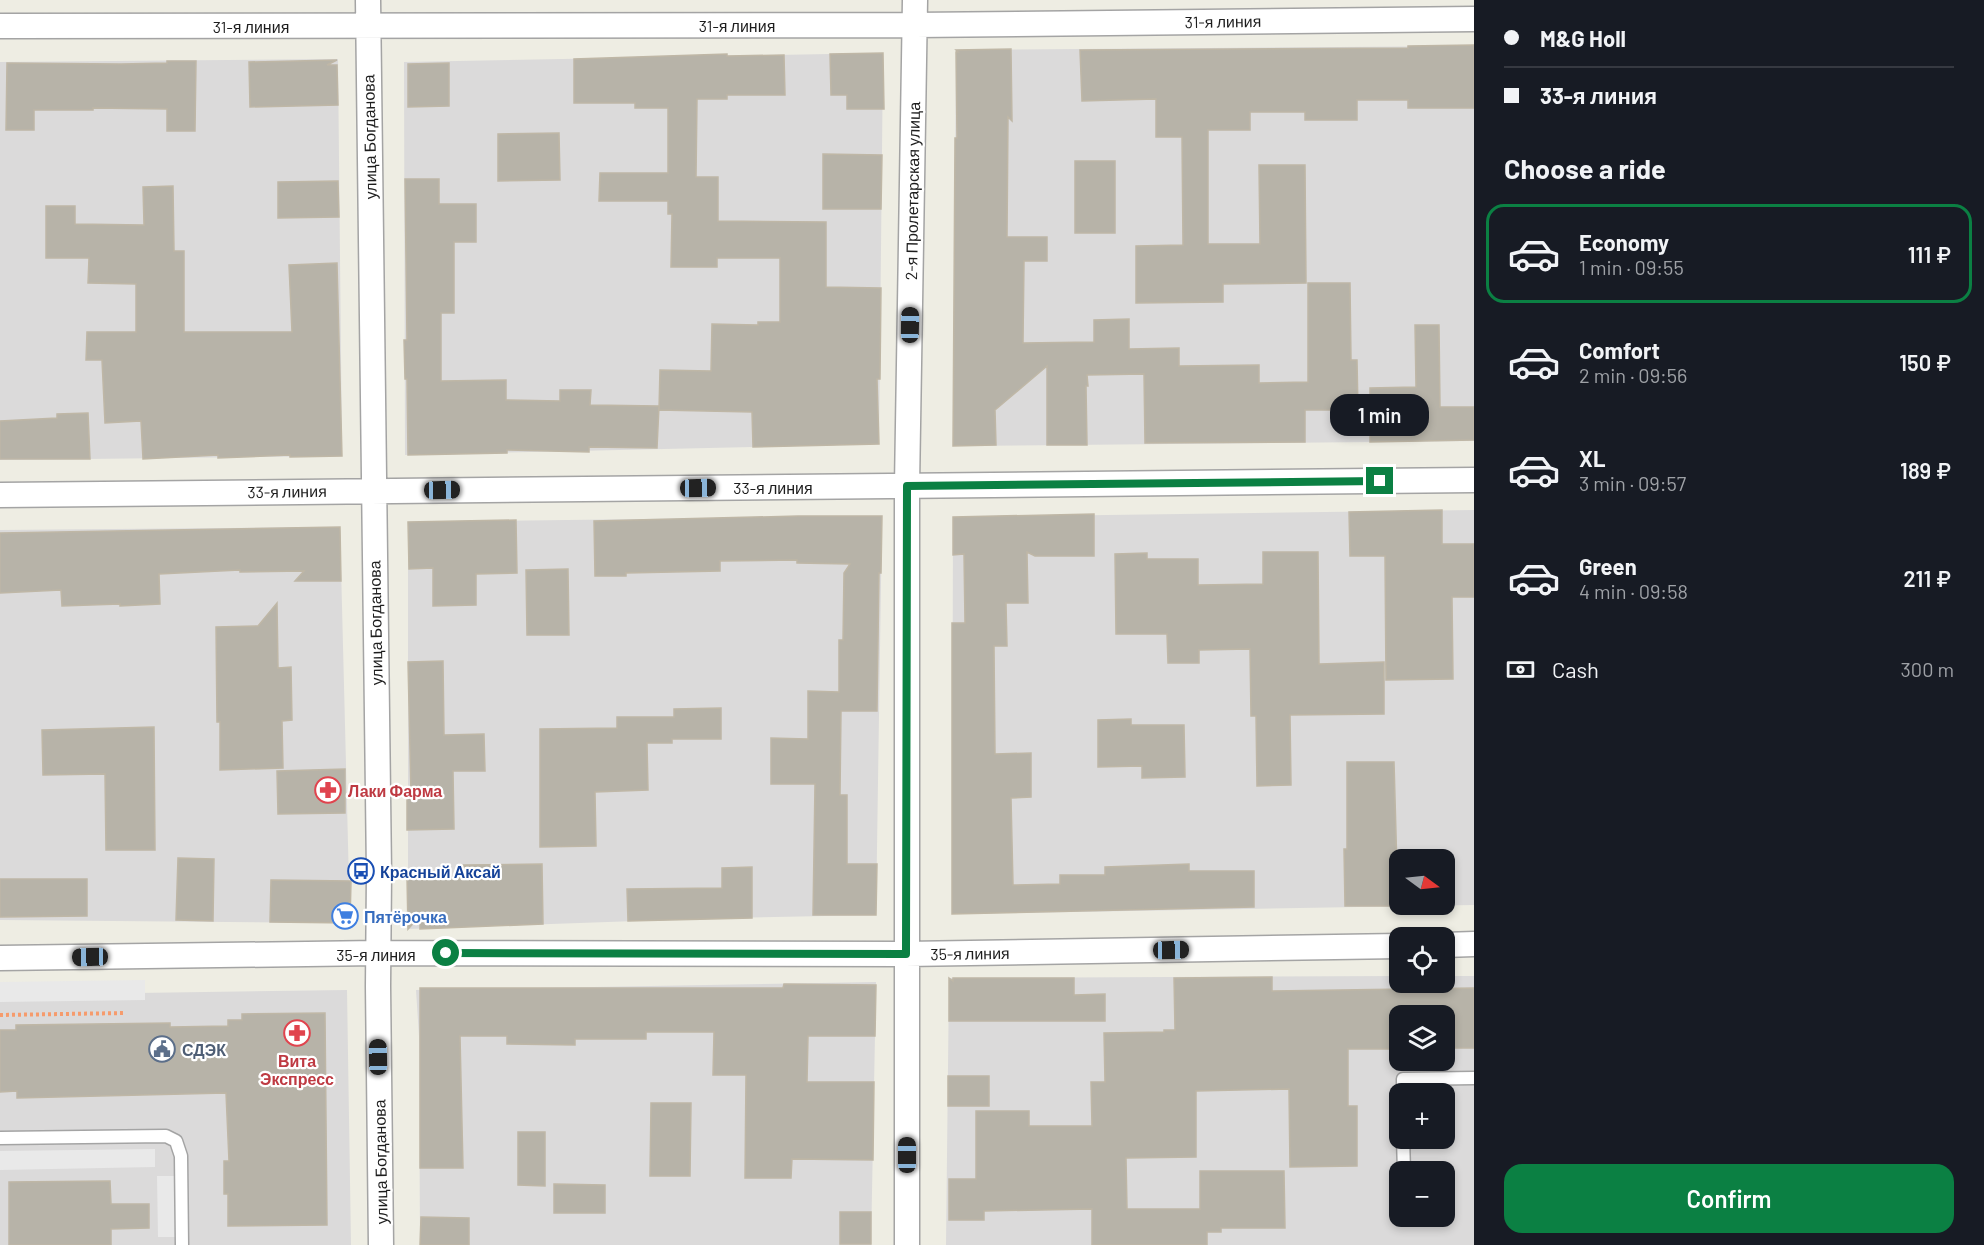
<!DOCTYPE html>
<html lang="en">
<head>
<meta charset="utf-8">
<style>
	:root { --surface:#171b24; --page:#242831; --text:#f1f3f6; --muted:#9ea1a6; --line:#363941; --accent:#0b8043 }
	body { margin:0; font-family:Barlow,sans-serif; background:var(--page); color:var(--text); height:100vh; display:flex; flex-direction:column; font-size:22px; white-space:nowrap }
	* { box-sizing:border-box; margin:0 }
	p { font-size:20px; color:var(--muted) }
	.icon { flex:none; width:33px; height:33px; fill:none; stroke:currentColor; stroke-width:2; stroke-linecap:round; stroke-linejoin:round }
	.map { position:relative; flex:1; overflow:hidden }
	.details { display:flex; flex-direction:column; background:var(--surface); width:510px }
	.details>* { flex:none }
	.top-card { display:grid; align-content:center; height:132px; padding:0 30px; background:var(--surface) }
	.needle { width:39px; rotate:105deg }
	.buttons { position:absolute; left:1389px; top:849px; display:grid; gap:12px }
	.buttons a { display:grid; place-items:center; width:66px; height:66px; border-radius:12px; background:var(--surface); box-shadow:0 3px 9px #0003; font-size:30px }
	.end { position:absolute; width:27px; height:27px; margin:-14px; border:8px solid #0b8043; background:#fff; box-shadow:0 0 0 3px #fff }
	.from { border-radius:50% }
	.bubble { position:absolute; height:42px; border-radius:18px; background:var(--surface); box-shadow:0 3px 9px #0003; font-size:20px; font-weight:600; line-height:42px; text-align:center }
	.car { position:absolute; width:18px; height:36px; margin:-18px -9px; border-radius:8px; box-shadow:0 0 4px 2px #0007; background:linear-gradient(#222 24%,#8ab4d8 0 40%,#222 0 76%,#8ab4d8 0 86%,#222 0) }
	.top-card b { display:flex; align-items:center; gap:21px; height:57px; font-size:22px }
	.top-card b+b { border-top:2px solid var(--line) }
	.top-card i { width:15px; height:15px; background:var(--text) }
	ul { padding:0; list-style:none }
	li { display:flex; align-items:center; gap:18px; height:99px; margin:0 12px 9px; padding:0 18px; border:3px solid transparent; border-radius:18px }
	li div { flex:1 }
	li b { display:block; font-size:22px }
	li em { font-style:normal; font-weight:600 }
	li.current { border-color:var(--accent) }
	li>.icon { width:54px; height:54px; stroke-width:1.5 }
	h2 { padding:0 30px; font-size:27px; line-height:72px }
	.pay { display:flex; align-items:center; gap:15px; height:66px; padding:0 30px; font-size:22px }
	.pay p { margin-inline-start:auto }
	.action { display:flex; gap:12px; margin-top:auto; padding:12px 30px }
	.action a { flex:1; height:69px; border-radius:18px; background:var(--accent); color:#fff; font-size:24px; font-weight:600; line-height:69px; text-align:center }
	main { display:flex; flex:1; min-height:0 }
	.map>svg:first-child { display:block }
	.residential { fill:#dbdada; fill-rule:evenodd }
	.parking { fill:#e9e9e9 }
	.building { fill:#b7b3a8; stroke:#bfb7a6; stroke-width:1.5 }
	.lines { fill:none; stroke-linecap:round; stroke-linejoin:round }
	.service-casing { stroke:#a4a4a4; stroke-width:15 }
	.minor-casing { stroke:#a4a4a4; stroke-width:27 }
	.path { stroke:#f69b6c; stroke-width:4; stroke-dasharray:3 3; stroke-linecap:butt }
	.service { stroke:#fff; stroke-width:12 }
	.minor { stroke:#fff; stroke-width:24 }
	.route { stroke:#0b8043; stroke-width:8 }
	.labels { text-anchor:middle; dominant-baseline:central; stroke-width:4.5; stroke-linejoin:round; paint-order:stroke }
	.street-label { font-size:16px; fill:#1d1d1d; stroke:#fff }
	.health-label { font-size:16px; font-weight:bold; fill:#be3a42; stroke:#fff; text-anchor:start }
	.transit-label { font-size:16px; font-weight:bold; fill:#164399; stroke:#fff; text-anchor:start }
	.shop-label { font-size:16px; font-weight:bold; fill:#366cbe; stroke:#fff; text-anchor:start }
	.service-label { font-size:16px; font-weight:bold; fill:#4e5e75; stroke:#fff; text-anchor:start }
</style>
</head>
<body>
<main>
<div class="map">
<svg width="1474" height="1245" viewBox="0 0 1474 1245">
	<rect width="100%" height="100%" fill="#eeede3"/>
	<path class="residential" d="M1474,46V441L953,446L956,50Z
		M883,53L879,444L405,455L404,62Z
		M338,59L342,456L0,460V62Z
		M1474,510V905L952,914L953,517ZM1400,860H1444V904H1400Z
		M882,516L876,915L722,918L408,929V522Z
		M340,527L350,923L0,920V530Z
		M1399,976L1400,982H1444L1445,976H1474V1245H946L949,978ZM1400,1016H1444V1060H1400ZM1400,1094H1444V1138H1400ZM1400,1172H1444V1216H1400Z
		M876,982L871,1245H420L419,1036L416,990Z
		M347,990L351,1245H0V995Z"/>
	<path class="parking" d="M145,980V1000L0,1002V982Z
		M155,1149V1167L0,1170V1151Z
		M157,1176H177L178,1237H158Z"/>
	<path class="building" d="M1474,45V108H1408V100H1357V120H1305V112H1250V130H1208V244H1260L1259,165H1305L1306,283L1223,284V302L1136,303V246L1183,245L1182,137H1156V99L1082,101L1080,50L1408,48V46Z
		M1011,49L1012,121L1008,117L1007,237H1047V261H1024L1023,343L1094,342V320L1129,319V349L1179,348V366L1259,365V383L1308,382V283H1350L1351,360H1357L1358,410H1305V442L1145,443L1144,374L1087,375L1088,386H1086L1087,445H1047V366L995,410L996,445L953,446L955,138H957L956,52H958L956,50Z
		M883,53L884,109H847V95H831L830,54Z
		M727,54V56L784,55L785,95H727V99H697L696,177H718V221L826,222V287L881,288L880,379H877L879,444L753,447L752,412L659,410L660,370L711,371L712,324L758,325V322H780V258H717V267H671L672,214H668V201H599L600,173H668V108H635V103H574V59Z
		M337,60L327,65H337L338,105L250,107L249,62Z
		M167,61H196L195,131H167V109L93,108V110H34V130H6L7,63L121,64L167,63Z
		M449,63V106L408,107V64Z
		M559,133L560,180L498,181V134Z
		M823,154L882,155L881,209H823Z
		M1075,161H1115V233H1075Z
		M405,179H439V204H476V242H454V313H441V381L506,380V400L560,401V390H591L590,405L659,406L657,448L589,447V452L507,450V453L408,455L407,379H405L404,340H407Z
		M338,181L339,217L278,218V182Z
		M173,186L174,251H184V332H292L289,265L337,263L342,456L290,457V455L218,458V455L143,459L141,421L105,423L102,360H86L87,332H136V284L88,283L89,258H46V206H75V224L144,225L143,187Z
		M1415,325H1439L1440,407H1474V440L1370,442V388L1416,387Z
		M88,413L90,459H0V421L57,418V414Z
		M1442,510V544H1474V597H1452L1453,679L1386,680L1385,556H1350L1349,512Z
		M1094,514V556H1035L1027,552L1028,603H1006L1007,646H994L995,754L1031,753V797L1011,798L1013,885L1060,884V875H1105V867L1189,864V871H1254V907L952,914V623H965L964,554L953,555V517Z
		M798,516H882L881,573H879L877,711H841L840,795H847V864H877L876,915H813L815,784H771V738L808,739V691L839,692V640H843L844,573L850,564L797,563V560L720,561V571L626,573V576H595L594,521Z
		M516,520L517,573L476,574V605L433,606V568L409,569L408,522Z
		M340,527L341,581H295L304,571L240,572V570L159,574L160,604L120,606V604L62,606L61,590L0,593V533Z
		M1263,552H1318L1319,664L1384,662V714L1290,715L1291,785L1257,786L1256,716H1251L1250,649L1199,650V663H1168L1167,634H1116L1115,554L1147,553V559H1198V585L1263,584Z
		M568,569L569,635H527L526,570Z
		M277,603L278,668L291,667L292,720L282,721L283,768L220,770V722H217L216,627L258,626Z
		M443,661L444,735L484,734L485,771H453L454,829L407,830V794H411L408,662Z
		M721,708V739H672V743H647L648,790L595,792L596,846L540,847V729L617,728V717H674V709Z
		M1131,719V725H1184L1185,777L1142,778V766L1098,767V720Z
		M154,727L155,850H106L105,774L43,775L42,730Z
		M1347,762H1394L1398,906H1345L1344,849H1347Z
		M345,769V813L278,814L277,771Z
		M178,858L214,859L213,921L176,920Z
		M542,864L543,924L420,929V916L408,929L407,877L454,876L463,865Z
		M752,867V918L628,921L627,889L722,888V868Z
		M0,879H87V916L0,917Z
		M271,880L351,881L350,923L270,922Z
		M1272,977V991L1474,988V1048H1444V1016H1400V1049H1348V1106H1357V1166L1290,1167L1289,1089L1196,1091V1157L1126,1158L1127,1209H1200V1171H1284L1285,1228H1221V1232H1207V1245H1092V1209L984,1211V1220H949V1179H976V1111H1029V1126H1092L1091,1082H1105L1104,1033L1164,1032V1030H1175L1174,978Z
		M949,978L953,981V978H1074V995L1105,994V1021H949Z
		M784,984L876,985L875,1036H808L807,1082H874L873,1160L792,1159L791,1178H745L746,1075H713L714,1032H646V1039H575V1045L507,1044V1036H460L463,1168H420V988H783Z
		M325,1013L327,1225L228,1226V1194H224V1161H229L226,1093L17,1098V1091L0,1092V1030H16V1025L170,1023V1027L228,1026V1020H242V1014Z
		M948,1076H989V1106H948Z
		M651,1103H691L690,1176H650Z
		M518,1132H545V1186L518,1185Z
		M110,1181L111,1204H149V1228L111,1229V1245H9V1182Z
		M554,1184L605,1185V1213H554Z
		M840,1212H871V1244H840Z
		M421,1217L469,1218V1245H420Z"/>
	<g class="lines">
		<g class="service-casing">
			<path id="service" d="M1403,1094V1079L1474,1078
				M0,1138L166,1136L176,1141L181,1156L182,1245
				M1403,1138L1404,1172"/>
		</g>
		<g class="minor-casing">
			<path id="minor" d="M368,0L379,874L378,986L381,1245
				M0,26L915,25L1474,19
				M0,495L1474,480
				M1444,945L1474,944
				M0,958L377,953L906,954L1400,946
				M907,1245V486L915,0"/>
		</g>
		<path class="path" d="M0,1015L126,1013"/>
		<use href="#service" class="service"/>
		<use href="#minor" class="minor"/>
	</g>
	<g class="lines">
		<path class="route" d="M446,953L906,954L907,486L1380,481"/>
	</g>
	<defs>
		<g id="pharmacy-ring" transform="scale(1.35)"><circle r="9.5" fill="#fff" stroke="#e0444e" stroke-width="1.5"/><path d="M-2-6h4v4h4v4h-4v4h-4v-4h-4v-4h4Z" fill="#e0444e"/></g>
		<g id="bus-ring" transform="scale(1.35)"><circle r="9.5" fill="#fff" stroke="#1a4fb4" stroke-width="1.5"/><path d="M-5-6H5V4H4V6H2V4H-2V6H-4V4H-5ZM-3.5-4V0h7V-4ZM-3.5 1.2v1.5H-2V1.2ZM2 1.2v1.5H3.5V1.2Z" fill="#1a4fb4"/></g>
		<g id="supermarket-ring" transform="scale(1.35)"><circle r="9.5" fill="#fff" stroke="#3f7fe0" stroke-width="1.5"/><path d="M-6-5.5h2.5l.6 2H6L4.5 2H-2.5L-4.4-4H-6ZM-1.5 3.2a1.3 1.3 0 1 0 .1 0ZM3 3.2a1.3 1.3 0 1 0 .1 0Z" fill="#3f7fe0"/></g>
		<g id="civic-ring" transform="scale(1.35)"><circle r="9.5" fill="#fff" stroke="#5c6f8a" stroke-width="1.5"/><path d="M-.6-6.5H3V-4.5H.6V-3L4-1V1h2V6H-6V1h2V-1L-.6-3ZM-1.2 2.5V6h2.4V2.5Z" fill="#5c6f8a"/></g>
	</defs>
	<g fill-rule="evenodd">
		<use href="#pharmacy-ring" x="328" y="790"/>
		<use href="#bus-ring" x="361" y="871"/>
		<use href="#supermarket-ring" x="345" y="916"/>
		<use href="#pharmacy-ring" x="297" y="1033"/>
		<use href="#civic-ring" x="162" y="1049"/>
	</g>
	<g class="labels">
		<g class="street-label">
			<text transform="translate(1223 21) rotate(-1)">31-я линия</text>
			<text x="737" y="25">31-я линия</text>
			<text x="251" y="26">31-я линия</text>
			<text transform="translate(369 137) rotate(-91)">улица Богданова</text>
			<text transform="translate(912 191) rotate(-89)">2-я Пролетарская улица</text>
			<text x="773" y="487">33-я линия</text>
			<text transform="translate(287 491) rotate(-1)">33-я линия</text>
			<text transform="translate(375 623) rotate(-91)">улица Богданова</text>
			<text transform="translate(970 953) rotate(-1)">35-я линия</text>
			<text x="376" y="954">35-я линия</text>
			<text transform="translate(380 1162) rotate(-91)">улица Богданова</text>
		</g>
		<g class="health-label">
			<text x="348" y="790">Лаки Фарма</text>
			<text x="297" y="1060" text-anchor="middle">Вита<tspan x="297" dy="18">Экспресс</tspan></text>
		</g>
		<g class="transit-label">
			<text x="380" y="871">Красный Аксай</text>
		</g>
		<g class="shop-label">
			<text x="364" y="916">Пятёрочка</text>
		</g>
		<g class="service-label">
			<text x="182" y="1049">СДЭК</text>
		</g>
	</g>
</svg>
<div class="buttons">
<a><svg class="needle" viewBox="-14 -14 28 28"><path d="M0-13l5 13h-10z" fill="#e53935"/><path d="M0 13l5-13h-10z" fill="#9ea1a6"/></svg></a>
<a><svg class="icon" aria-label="locate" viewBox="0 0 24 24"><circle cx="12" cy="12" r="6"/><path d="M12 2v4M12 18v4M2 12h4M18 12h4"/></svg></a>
<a><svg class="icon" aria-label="layers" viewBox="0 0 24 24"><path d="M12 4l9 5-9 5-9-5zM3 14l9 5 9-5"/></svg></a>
<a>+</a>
<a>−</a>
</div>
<i class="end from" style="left:446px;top:953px"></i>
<i class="end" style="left:1380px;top:481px"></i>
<div class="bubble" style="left:1330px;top:394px;width:99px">1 min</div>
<i class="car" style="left:910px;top:325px;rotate:1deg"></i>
<i class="car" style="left:698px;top:488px;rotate:89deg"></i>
<i class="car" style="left:442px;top:490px;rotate:89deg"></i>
<i class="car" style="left:1171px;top:950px;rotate:89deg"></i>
<i class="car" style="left:90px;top:957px;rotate:269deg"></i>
<i class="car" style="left:378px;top:1057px;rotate:359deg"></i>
<i class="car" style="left:907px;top:1155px;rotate:0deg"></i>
</div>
<section class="details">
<div class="top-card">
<b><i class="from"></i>M&amp;G Holl</b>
<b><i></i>33-я линия</b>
</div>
<h2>Choose a ride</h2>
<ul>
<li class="current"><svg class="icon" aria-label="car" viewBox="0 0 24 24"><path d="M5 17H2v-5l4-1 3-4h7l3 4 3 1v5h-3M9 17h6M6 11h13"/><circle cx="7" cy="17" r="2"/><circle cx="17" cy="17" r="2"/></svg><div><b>Economy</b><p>1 min · 09:55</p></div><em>111 ₽</em></li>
<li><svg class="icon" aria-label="car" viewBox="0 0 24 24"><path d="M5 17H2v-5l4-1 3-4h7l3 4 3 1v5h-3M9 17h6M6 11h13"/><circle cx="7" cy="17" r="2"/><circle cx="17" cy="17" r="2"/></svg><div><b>Comfort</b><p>2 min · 09:56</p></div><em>150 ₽</em></li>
<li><svg class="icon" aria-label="car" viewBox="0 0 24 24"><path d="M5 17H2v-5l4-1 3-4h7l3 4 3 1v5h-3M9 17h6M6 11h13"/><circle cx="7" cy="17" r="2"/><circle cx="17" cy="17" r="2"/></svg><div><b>XL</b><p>3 min · 09:57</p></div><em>189 ₽</em></li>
<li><svg class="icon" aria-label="car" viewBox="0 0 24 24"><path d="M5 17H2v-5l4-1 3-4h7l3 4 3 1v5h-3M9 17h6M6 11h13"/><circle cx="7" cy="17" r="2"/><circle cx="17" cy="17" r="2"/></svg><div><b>Green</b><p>4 min · 09:58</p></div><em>211 ₽</em></li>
</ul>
<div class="pay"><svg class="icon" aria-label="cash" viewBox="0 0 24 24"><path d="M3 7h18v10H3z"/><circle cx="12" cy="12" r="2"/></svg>Cash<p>300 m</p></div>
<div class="action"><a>Confirm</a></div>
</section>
</main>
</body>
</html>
